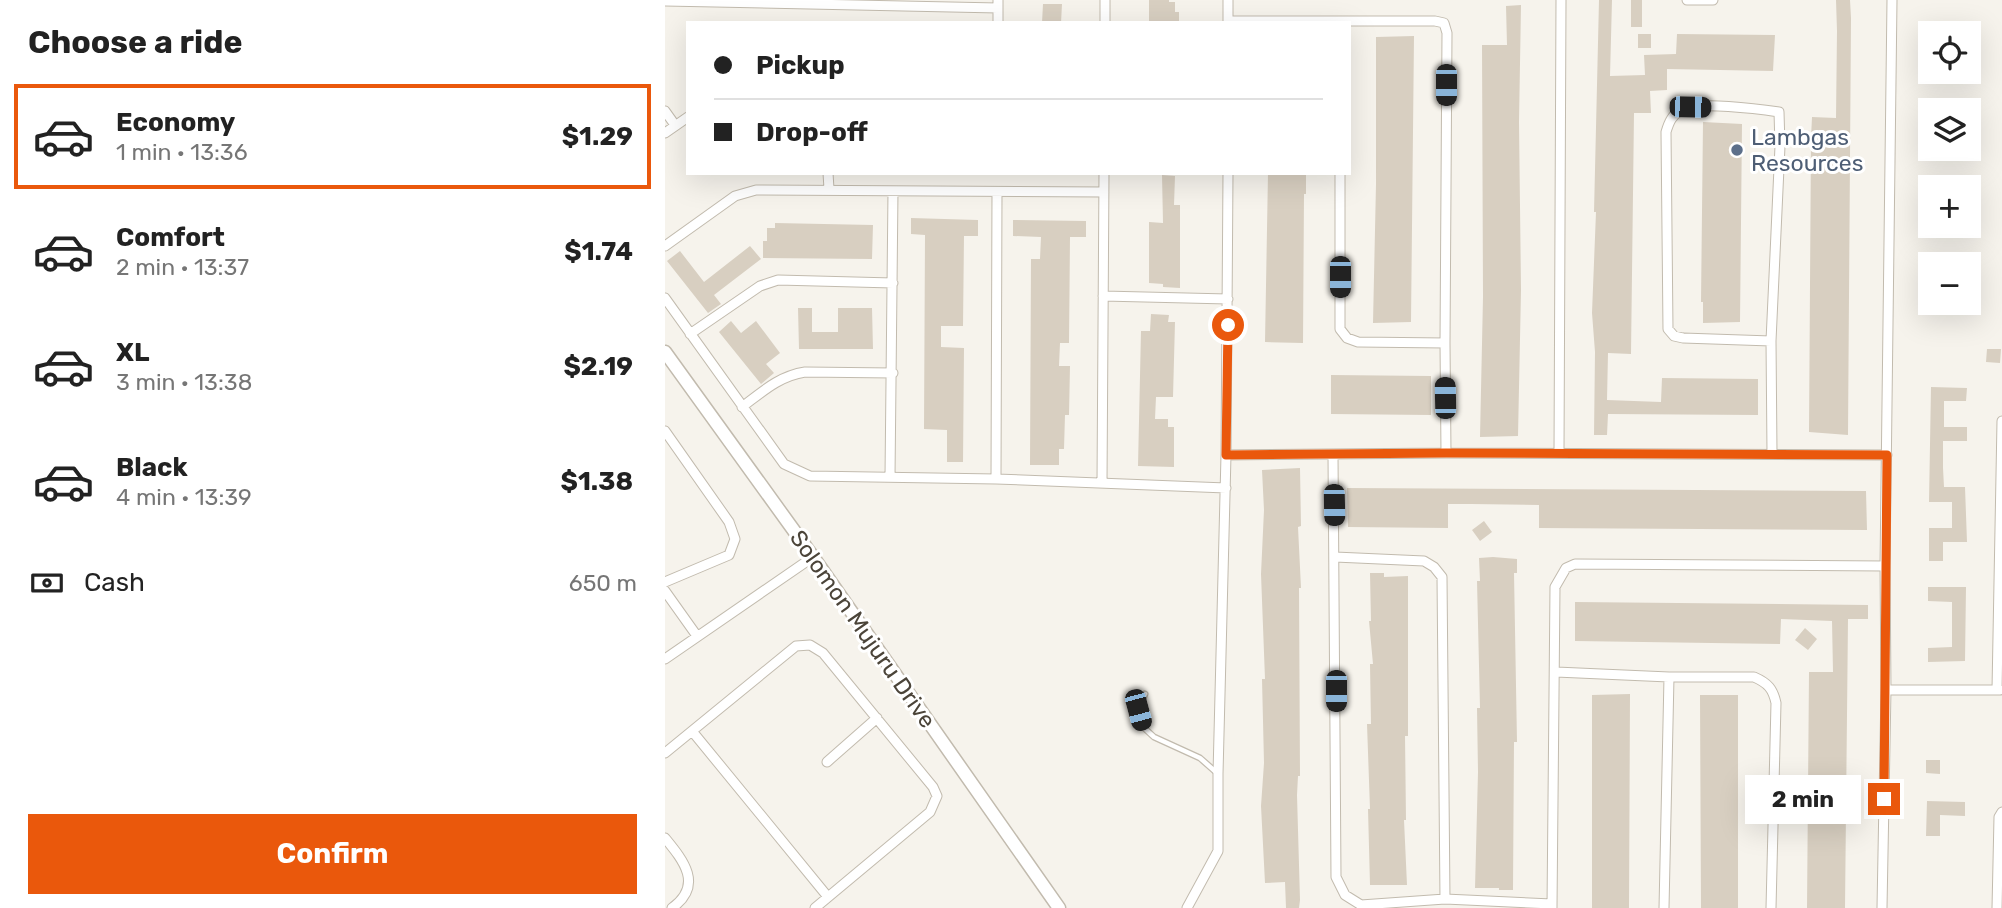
<!DOCTYPE html>
<html lang="en">
<head>
<meta charset="utf-8">
<style>
	:root { --surface:#fff; --page:#f2f2f2; --text:#222; --muted:#767676; --line:#e0e0e0; --accent:#ea580c }
	body { margin:0; font-family:Rubik,sans-serif; background:var(--page); color:var(--text); height:100vh; display:flex; flex-direction:column; font-size:26px; white-space:nowrap }
	* { box-sizing:border-box; margin:0 }
	p { font-size:23px; color:var(--muted) }
	.icon { flex:none; width:38px; height:38px; fill:none; stroke:currentColor; stroke-width:2; stroke-linecap:round; stroke-linejoin:round }
	.map { position:relative; flex:1; overflow:hidden }
	.side { display:flex; flex-direction:column; background:var(--surface); width:665px }
	.side>* { flex:none }
	.guide { position:absolute; left:21px; top:21px; width:665px; height:154px; border-radius:0px; box-shadow:0 7px 28px #0002; display:grid; align-content:center; height:154px; padding:0 28px; background:var(--surface) }
	.tools { position:absolute; left:1253px; top:21px; display:grid; gap:14px }
	.tools a { display:grid; place-items:center; width:63px; height:63px; border-radius:0px; background:var(--surface); box-shadow:0 7px 28px #0002; font-size:35px }
	.end { position:absolute; width:32px; height:32px; margin:-16px; border:9px solid #ea580c; background:#fff; box-shadow:0 0 0 4px #fff }
	.from { border-radius:50% }
	.bubble { position:absolute; height:49px; border-radius:0px; background:var(--surface); box-shadow:0 7px 28px #0002; font-size:23px; font-weight:700; line-height:49px; text-align:center }
	.car { position:absolute; width:21px; height:42px; margin:-21px -10px; border-radius:9px; box-shadow:0 0 5px 2px #0007; background:linear-gradient(#222 24%,#8ab4d8 0 40%,#222 0 76%,#8ab4d8 0 86%,#222 0) }
	.guide b { display:flex; align-items:center; gap:24px; height:66px; font-size:26px }
	.guide b+b { border-top:2px solid var(--line) }
	.guide i { width:18px; height:18px; background:var(--text) }
	ul { padding:0; list-style:none }
	li { display:flex; align-items:center; gap:21px; height:105px; margin:0 14px 10px; padding:0 14px; border:4px solid transparent; border-radius:0px }
	li div { flex:1 }
	li b { display:block; font-size:26px }
	li em { font-style:normal; font-weight:700 }
	li.current { border-color:var(--accent) }
	li>.icon { width:63px; height:63px; stroke-width:1.5 }
	h2 { padding:0 28px; font-size:32px; line-height:84px }
	.pay { display:flex; align-items:center; gap:18px; height:77px; padding:0 28px; font-size:26px }
	.pay p { margin-inline-start:auto }
	.action { display:flex; gap:14px; margin-top:auto; padding:14px 28px }
	.action a { flex:1; height:80px; border-radius:0px; background:var(--accent); color:#fff; font-size:28px; font-weight:700; line-height:80px; text-align:center }
	main { display:flex; flex:1; min-height:0 }
	.map>svg:first-child { display:block }
	.building { fill:#d8cfc1 }
	.lines { fill:none; stroke-linecap:round; stroke-linejoin:round }
	.service-casing { stroke:#c2bbae; stroke-width:7 }
	.minor-casing { stroke:#c2bbae; stroke-width:11 }
	.tertiary-casing { stroke:#c2bbae; stroke-width:15 }
	.service { stroke:#fff; stroke-width:4.5 }
	.minor { stroke:#fff; stroke-width:9 }
	.tertiary { stroke:#fff; stroke-width:12 }
	.route { stroke:#ea580c; stroke-width:9 }
	.service-dot { fill:#5c6f8a; stroke:#fff; stroke-width:2.5 }
	.labels { text-anchor:middle; dominant-baseline:central; stroke-width:6; stroke-linejoin:round; paint-order:stroke }
	.service-label { font-size:23px; fill:#4e5e75; stroke:#fff; text-anchor:start }
	.street-label { font-size:23px; fill:#4b4439; stroke:#fff }
</style>
</head>
<body>
<main>
<section class="side">
<h2>Choose a ride</h2>
<ul>
<li class="current"><svg class="icon" aria-label="car" viewBox="0 0 24 24"><path d="M5 17H2v-5l4-1 3-4h7l3 4 3 1v5h-3M9 17h6M6 11h13"/><circle cx="7" cy="17" r="2"/><circle cx="17" cy="17" r="2"/></svg><div><b>Economy</b><p>1 min · 13:36</p></div><em>$1.29</em></li>
<li><svg class="icon" aria-label="car" viewBox="0 0 24 24"><path d="M5 17H2v-5l4-1 3-4h7l3 4 3 1v5h-3M9 17h6M6 11h13"/><circle cx="7" cy="17" r="2"/><circle cx="17" cy="17" r="2"/></svg><div><b>Comfort</b><p>2 min · 13:37</p></div><em>$1.74</em></li>
<li><svg class="icon" aria-label="car" viewBox="0 0 24 24"><path d="M5 17H2v-5l4-1 3-4h7l3 4 3 1v5h-3M9 17h6M6 11h13"/><circle cx="7" cy="17" r="2"/><circle cx="17" cy="17" r="2"/></svg><div><b>XL</b><p>3 min · 13:38</p></div><em>$2.19</em></li>
<li><svg class="icon" aria-label="car" viewBox="0 0 24 24"><path d="M5 17H2v-5l4-1 3-4h7l3 4 3 1v5h-3M9 17h6M6 11h13"/><circle cx="7" cy="17" r="2"/><circle cx="17" cy="17" r="2"/></svg><div><b>Black</b><p>4 min · 13:39</p></div><em>$1.38</em></li>
</ul>
<div class="pay"><svg class="icon" aria-label="cash" viewBox="0 0 24 24"><path d="M3 7h18v10H3z"/><circle cx="12" cy="12" r="2"/></svg>Cash<p>650 m</p></div>
<div class="action"><a>Confirm</a></div>
</section>
<div class="map">
<svg width="1337" height="908" viewBox="0 0 1337 908">
	<rect width="100%" height="100%" fill="#f6f3ec"/>
	<path class="building" d="M484,0H504V2H510V12H514V23H484Z
		M934,0H947L945,76L980,75L979,55L1011,54L1012,34L1110,35L1108,71L1002,69V90L985,91L986,113H969L966,354L943,353L942,400L996,402L997,378L1093,379V415L943,414L942,435H929L930,352L927,313L931,212H929Z
		M966,0H977V27H966Z
		M1171,0H1185L1186,18L1183,435L1144,432L1146,138L1147,117L1171,118L1172,31Z
		M378,4H397L396,23H377Z
		M856,5L854,122L856,290L853,436L815,437L818,297L817,45H842L841,6Z
		M973,34H986V48H973Z
		M749,36L746,322L708,323L711,184V37Z
		M1038,122L1077,124L1075,322L1038,323V302H1036Z
		M603,173H641V194H639L638,343L600,342Z
		M497,175L510,176L509,205H515V288L498,287V284L484,283V222L498,223Z
		M246,218L313,220V236H299L298,326H276V347L299,348L298,462H282V430L259,429L260,235L246,234Z
		M348,220L421,221V237H405L404,343H395L394,366H405L404,415H400L399,449H394V465H365L366,259H375L376,237L348,236Z
		M110,223L208,225L207,259L98,258V241H102V228H110Z
		M85,246L96,259L49,295L56,304L43,313L2,261L15,251L39,282Z
		M133,308H147V332H173V308H207L208,349H134Z
		M486,314L504,315L503,322H510L508,397H491L490,419H503V427H509V467L473,466L476,331H485Z
		M66,321L76,333L91,321L115,353L101,364L109,373L96,384L54,332Z
		M1322,349H1336L1335,363L1321,362Z
		M666,375L766,376V415L666,414Z
		M1266,387L1302,388L1301,401H1279V427H1302V441H1278V468L1279,487H1300L1302,542H1278V561H1264V528H1287V502H1264Z
		M635,468L636,526L633,527L636,588H634L635,776H633L632,795L635,900L634,908H621L620,882L600,883L596,806L599,763L597,679H600L596,574L599,510L597,470Z
		M682,488L1201,491L1202,530L874,528V505L806,504H783V528L683,527Z
		M819,521L827,532L815,541L807,530Z
		M828,557L852,559V573H849L852,742H849L848,890H834V888H810L813,772L812,708H815L812,581H815L814,558Z
		M705,573H719V577L743,576V736H740L741,820H739L742,885H705L703,809H705L702,724H706L705,664H708L704,621H706Z
		M1263,587H1301L1300,661L1263,662V648L1287,647V602L1263,601Z
		M910,602L1203,605V619H1183L1180,908H1142L1144,672H1168L1167,621L1116,619L1115,644L910,641Z
		M1140,628L1152,639L1143,650L1130,640Z
		M965,694L964,908H927V695Z
		M1035,695H1073V908H1036Z
		M1261,760H1275V774L1261,773Z
		M1262,801L1300,802V816L1275,815V836H1261Z"/>
	<g class="lines">
		<g class="service-casing">
			<path id="service" d="M480,694L473,710L477,726L489,737L535,758L552,773"/>
		</g>
		<g class="minor-casing">
			<path id="minor" d="M333,0V23
				M440,0V23
				M1022,0H1048
				M0,1L333,8
				M563,21H770L779,23L782,33L780,343L781,453
				M563,23V0
				M0,111L10,125
				M0,133L23,117
				M163,173L164,189
				M675,173V329L682,338L693,342L780,343
				M0,246L70,196L91,190L439,192
				M438,296L563,299
				M0,298L119,464L145,476L331,479L561,488
				M25,334L95,286L113,280L228,283
				M1106,341L1018,338L1009,336L1003,329L1001,132C1004,122 1007,115 1016,110C1032,101 1094,109 1114,112L1115,146L1106,341L1107,453
				M77,407C97,392 114,376 140,372L228,373
				M0,431L64,522L70,539L64,555L0,582
				M894,453L896,0
				M668,454L671,877L680,895L696,905L780,899L887,904
				M561,455L781,453L1222,455
				M225,477L228,191
				M331,479L332,192
				M437,483L439,173
				M670,557L759,561L769,567L777,577L780,899
				M0,591L32,636
				M0,659L148,557
				M891,672L1004,677L999,908
				M1004,677H1089C1103,683 1108,689 1111,703L1106,908
				M1221,690H1335
				M1332,690L1337,421
				M27,731L163,897
				M0,753L131,646L145,645L158,653L268,787L272,796L265,812L150,908
				M162,762L212,718
				M0,838C18,860 39,885 7,908
				M522,908L553,851V774L561,455L563,173
				M887,908L890,587L901,568L910,564L1220,566L1227,0
				M1217,908L1221,690L1220,566
				M1332,908L1334,817L1337,812"/>
		</g>
		<g class="tertiary-casing">
			<path id="tertiary" d="M0,352L148,557L394,908"/>
		</g>
		<use href="#service" class="service"/>
		<use href="#minor" class="minor"/>
		<use href="#tertiary" class="tertiary"/>
	</g>
	<g class="lines">
		<path class="route" d="M563,325L561,455L781,453L1222,455L1219,799"/>
	</g>
	<circle class="service-dot" cx="1072" cy="150" r="7"/>
	<g class="labels">
		<g class="service-label">
			<text x="1086" y="137">Lambgas<tspan x="1086" dy="26">Resources</tspan></text>
		</g>
		<g class="street-label">
			<text transform="translate(198 629) rotate(55)">Solomon Mujuru Drive</text>
		</g>
	</g>
</svg>
<div class="tools">
<a><svg class="icon" aria-label="locate" viewBox="0 0 24 24"><circle cx="12" cy="12" r="6"/><path d="M12 2v4M12 18v4M2 12h4M18 12h4"/></svg></a>
<a><svg class="icon" aria-label="layers" viewBox="0 0 24 24"><path d="M12 4l9 5-9 5-9-5zM3 14l9 5 9-5"/></svg></a>
<a>+</a>
<a>−</a>
</div>
<i class="end from" style="left:563px;top:325px"></i>
<i class="end" style="left:1219px;top:799px"></i>
<div class="bubble" style="left:1080px;top:775px;width:116px">2 min</div>
<i class="car" style="left:781px;top:85px;rotate:180deg"></i>
<i class="car" style="left:1025px;top:107px;rotate:91deg"></i>
<i class="car" style="left:675px;top:277px;rotate:180deg"></i>
<i class="car" style="left:780px;top:398px;rotate:359deg"></i>
<i class="car" style="left:669px;top:505px;rotate:179deg"></i>
<i class="car" style="left:671px;top:691px;rotate:180deg"></i>
<i class="car" style="left:473px;top:710px;rotate:165deg"></i>
<div class="guide">
<b><i class="from"></i>Pickup</b>
<b><i></i>Drop-off</b>
</div>
</div>
</main>
</body>
</html>
